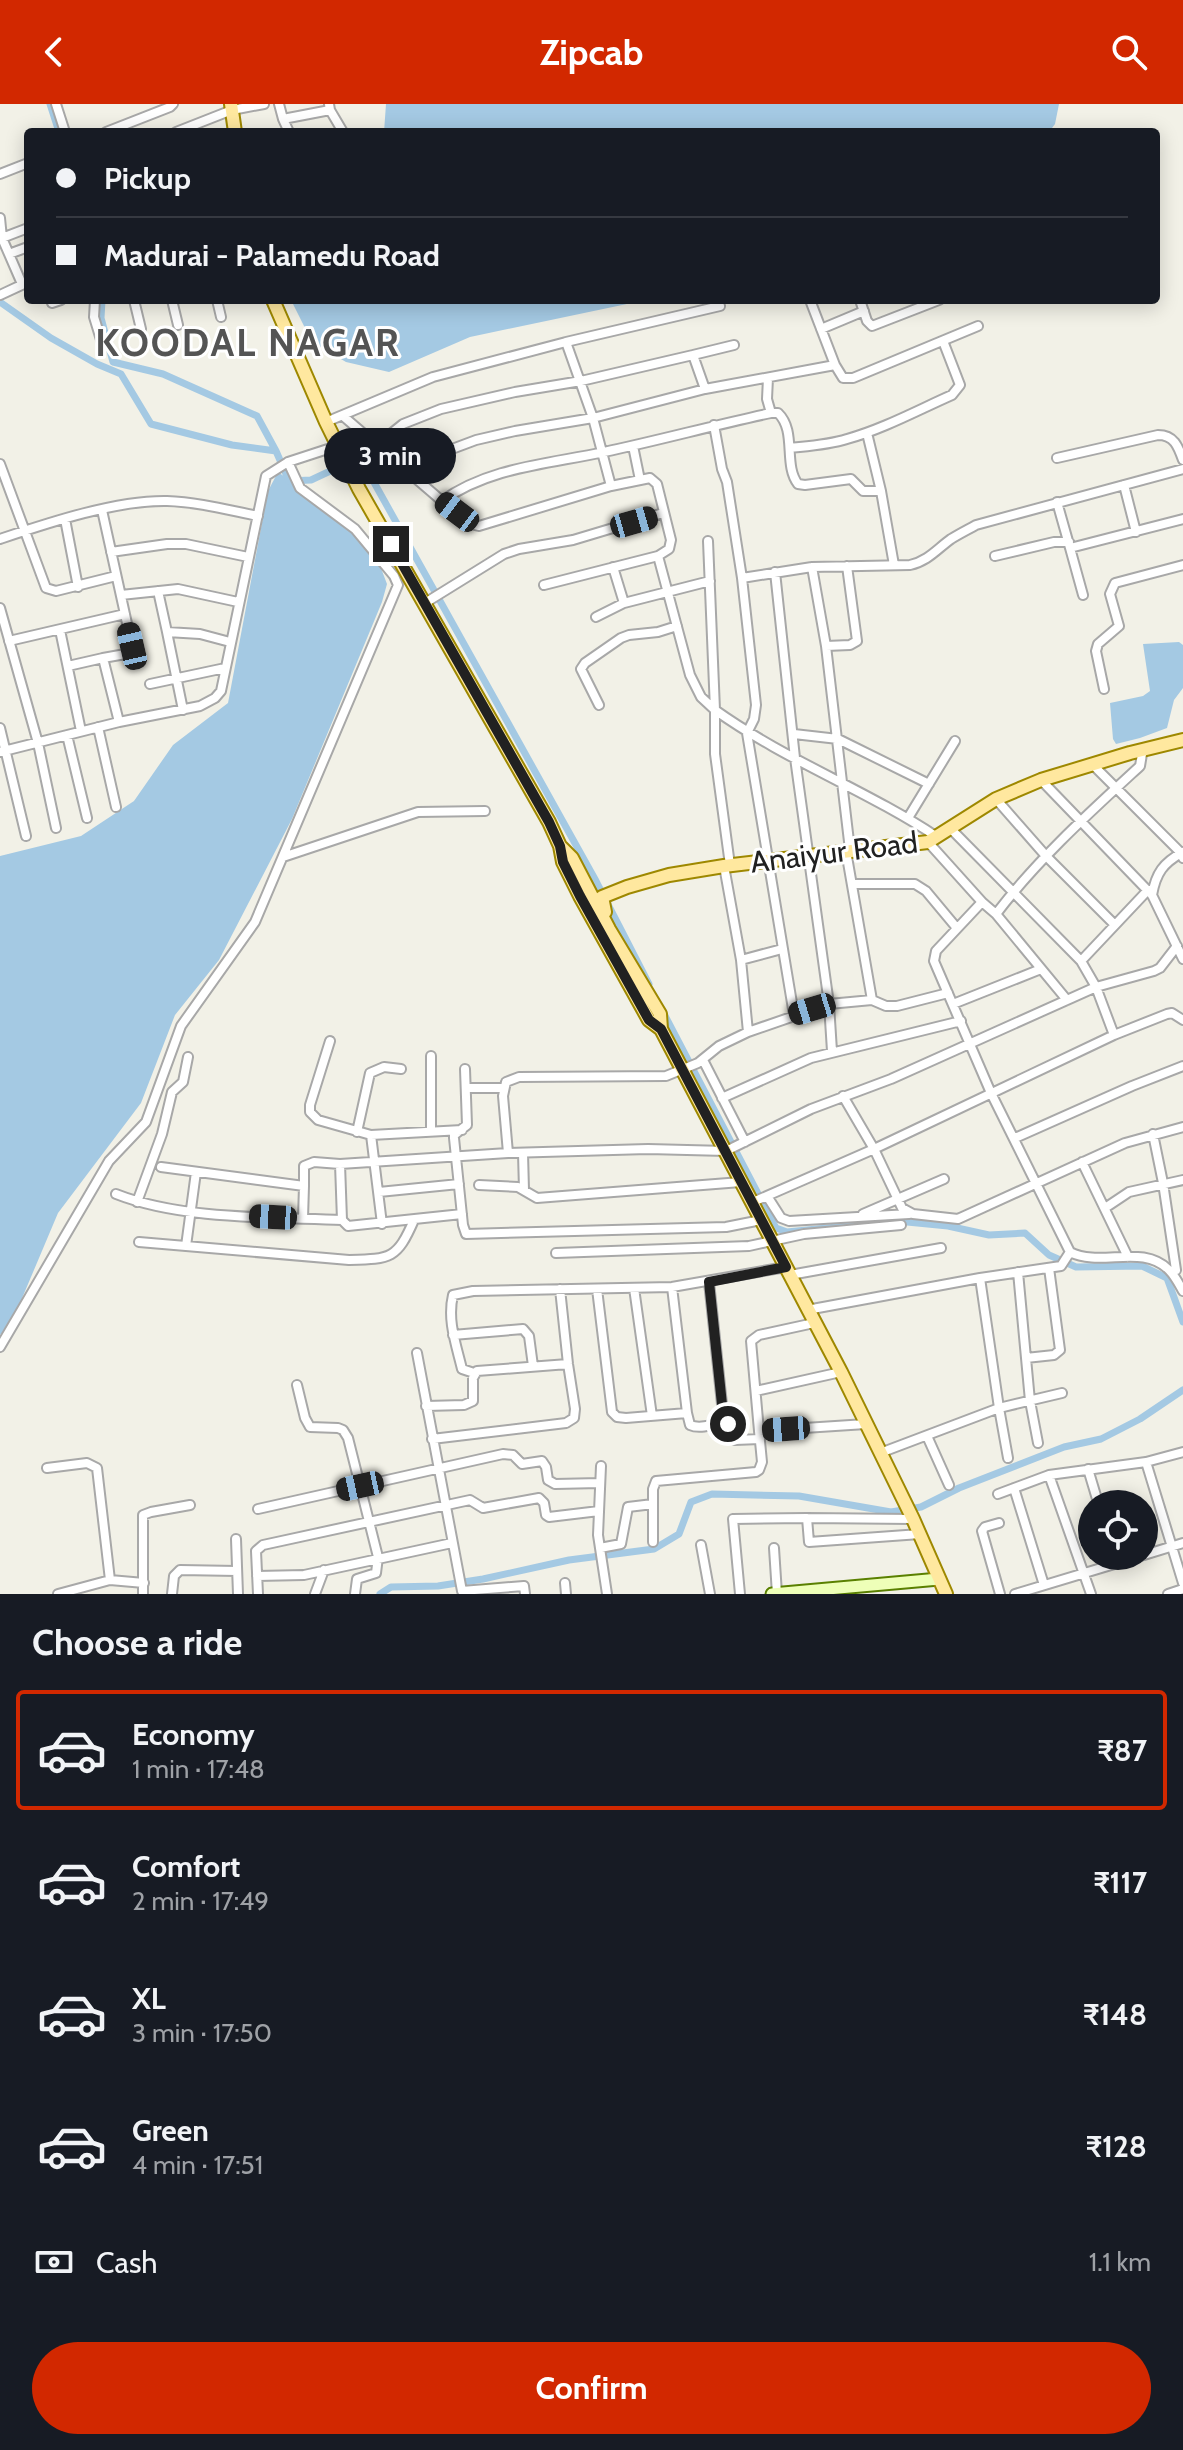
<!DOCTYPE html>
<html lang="en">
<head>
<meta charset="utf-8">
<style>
	:root { --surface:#171b24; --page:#242831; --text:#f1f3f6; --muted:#9ea1a6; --line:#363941; --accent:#d22800 }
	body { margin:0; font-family:Cabin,sans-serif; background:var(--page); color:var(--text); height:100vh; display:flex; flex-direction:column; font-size:30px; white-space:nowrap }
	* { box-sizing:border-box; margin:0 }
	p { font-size:26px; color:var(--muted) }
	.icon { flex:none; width:44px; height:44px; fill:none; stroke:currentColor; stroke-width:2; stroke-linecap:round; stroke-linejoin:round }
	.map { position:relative; height:1490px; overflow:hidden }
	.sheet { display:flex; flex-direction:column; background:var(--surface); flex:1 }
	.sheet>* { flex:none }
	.guide { position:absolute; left:24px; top:24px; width:1136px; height:176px; border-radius:8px; box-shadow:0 4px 20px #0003; display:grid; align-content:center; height:176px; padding:0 32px; background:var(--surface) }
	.buttons { position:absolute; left:1078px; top:1386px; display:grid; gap:16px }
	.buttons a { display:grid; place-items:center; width:80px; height:80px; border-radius:50%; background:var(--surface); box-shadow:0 4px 20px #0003; font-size:40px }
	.end { position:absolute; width:36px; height:36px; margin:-18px; border:10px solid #212121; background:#fff; box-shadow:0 0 0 4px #fff }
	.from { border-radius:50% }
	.bubble { position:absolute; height:56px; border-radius:28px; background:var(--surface); box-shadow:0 4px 20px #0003; font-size:26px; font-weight:800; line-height:56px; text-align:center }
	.car { position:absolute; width:24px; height:48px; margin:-24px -12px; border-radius:10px; box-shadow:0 0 6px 2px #0007; background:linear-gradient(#222 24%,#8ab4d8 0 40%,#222 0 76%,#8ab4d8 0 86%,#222 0) }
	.guide b { display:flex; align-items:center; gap:28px; height:76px; font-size:30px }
	.guide b+b { border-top:2px solid var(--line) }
	.guide i { width:20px; height:20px; background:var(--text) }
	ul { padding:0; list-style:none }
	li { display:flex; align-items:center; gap:24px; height:120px; margin:0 16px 12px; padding:0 16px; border:4px solid transparent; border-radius:8px }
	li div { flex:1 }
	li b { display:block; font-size:30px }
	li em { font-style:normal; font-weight:800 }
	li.on { border-color:var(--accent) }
	li>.icon { width:72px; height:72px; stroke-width:1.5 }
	h2 { padding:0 32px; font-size:36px; line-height:96px }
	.pay { display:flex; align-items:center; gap:20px; height:88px; padding:0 32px; font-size:30px }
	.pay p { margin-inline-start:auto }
	.cta { display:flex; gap:16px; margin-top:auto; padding:16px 32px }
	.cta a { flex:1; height:92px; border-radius:48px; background:var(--accent); color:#fff; font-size:32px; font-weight:800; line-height:92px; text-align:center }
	header { display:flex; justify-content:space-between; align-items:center; height:104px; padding:0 32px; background:var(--accent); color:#fff; font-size:36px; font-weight:800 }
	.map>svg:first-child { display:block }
	.water { fill:#a4c9e3 }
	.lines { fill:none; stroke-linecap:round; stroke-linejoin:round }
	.canal { stroke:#a4c9e3; stroke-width:7 }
	.street-casing { stroke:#a8a8a8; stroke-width:12 }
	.secondary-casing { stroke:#5a8000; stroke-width:15 }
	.primary-casing { stroke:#9e8800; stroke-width:16 }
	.street { stroke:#fff; stroke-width:8 }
	.secondary { stroke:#eeffb8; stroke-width:11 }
	.primary { stroke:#ffe89f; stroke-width:12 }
	.route { stroke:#212121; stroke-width:10 }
	.labels { text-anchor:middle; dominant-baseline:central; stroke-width:6; stroke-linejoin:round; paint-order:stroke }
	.street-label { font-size:30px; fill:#212121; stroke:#fff }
	.district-label { font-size:38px; font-weight:bold; letter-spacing:2px; fill:#545454; stroke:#fff }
</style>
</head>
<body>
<header><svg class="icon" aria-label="back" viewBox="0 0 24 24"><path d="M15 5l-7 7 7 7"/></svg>Zipcab<svg class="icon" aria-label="search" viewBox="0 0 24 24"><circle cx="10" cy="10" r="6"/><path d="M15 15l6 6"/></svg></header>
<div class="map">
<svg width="1183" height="1490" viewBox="0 0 1183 1490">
	<rect width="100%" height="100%" fill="#f2f1e7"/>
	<path class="water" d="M386,0H1059L1055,20L1049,28H384Z
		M291,196H646L470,233L389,268L346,258L312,238Z
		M278,368L352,421L376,451L387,480L382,498L292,715L219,856L175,911L141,999L58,1109L12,1218L0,1231V752L81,732L134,697L173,641L228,599L268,387Z
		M1179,538L1183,541V584L1174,596L1167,624L1140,634L1116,640L1113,635L1110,599L1143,592L1150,587L1143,540Z"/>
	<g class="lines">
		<path class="canal" d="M50,0L59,28
			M102,196L101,214L113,258L163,270L257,312L276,347
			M0,198L51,234L97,260L121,270L151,320L232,341L276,347L289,377L311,376L341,362L366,364L596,777L649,880
			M662,906L776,1124L787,1128L897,1117L948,1122L989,1131L1025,1129L1049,1151L1076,1163L1142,1162L1167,1174L1183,1218
			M380,1490L391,1483L438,1482L483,1475L569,1456L654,1445L679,1430L691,1398L712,1390L799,1392L891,1408L921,1403L959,1384L1064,1343L1101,1335L1140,1315L1183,1286"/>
		<g class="street-casing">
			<path id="street" d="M56,0L65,28
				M279,0L283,15L289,28
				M329,0L330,6L343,28
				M283,15L330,6
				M106,28L170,3L173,0
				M176,28L232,6L264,0
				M0,70L28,59
				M0,114L2,134L22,180
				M2,134L28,124
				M9,150L28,143
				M0,191L28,178
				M95,196L94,213L102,239
				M134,196L141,225
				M172,196L178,221
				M217,196L221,213
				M860,196L867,217L872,222L939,196
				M52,199L61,196
				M821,225L864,207
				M566,238L720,202
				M693,251L734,241
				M835,261L843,274H853L978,222
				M768,274L767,295L771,309
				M343,312L442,397C489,363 549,360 604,348C660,336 715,321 771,309H778C797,327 783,361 798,380L805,381L851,375L863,387H881L894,461
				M326,318L433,273L566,238L593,314L611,382L650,374L657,380L671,436L669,445L658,452L690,571L701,593L715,606V650L730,761
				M714,321L722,365L727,378L742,474
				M867,329L881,387
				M378,340L403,320L441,305L515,288L581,277L693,251L705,285
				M633,342L640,376
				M790,344C809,342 828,341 847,335C883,325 918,306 952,291L960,281L943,237
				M1057,354L1158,331C1174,331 1178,342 1183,356
				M0,360L46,484L56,487L116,472
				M410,369L436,351L476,336L515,327L593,314L705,285L835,261L810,196
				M1124,381L1136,428
				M442,397L471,420L479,422L611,382
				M1057,398L1070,444L1183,415
				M102,406L132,542L131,549L103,554L119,618
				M65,415L78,483
				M0,435C48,419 116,396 167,397C198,398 228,406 258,412
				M708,437L715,606C785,656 866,686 937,733
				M1070,444L1083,491
				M111,448L167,440H186L248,453
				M995,452L1054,438H1069
				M613,463L624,499
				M812,463L826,542L850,746
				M775,468L795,654L829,900L832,947
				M544,481L658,452
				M158,487L167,528L200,530L230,538
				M121,491L178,485L238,498
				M425,499L504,450L519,445L573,436L663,409
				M0,504L38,639L56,724
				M596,513L624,499L710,477
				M60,526L81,627
				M167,528L183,606
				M9,537L125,510
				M826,542L850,541L857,537L847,462
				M68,562L103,554
				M150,580L225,564
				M1104,585L1096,547L1098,540L1119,522L1110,490L1115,479L1183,461
				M599,601L581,565L585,559L621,534L629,531L658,528L677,522
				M98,623L116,703
				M0,624L26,732
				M794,630L838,635L929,680
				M67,631L87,714
				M0,648L119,618L200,602L215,594L221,587L266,372L288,358L337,342
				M1094,662L1181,749L1183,754
				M1041,676L1152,791L1183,855
				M996,695L1046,752L1114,820
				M908,714L955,637
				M950,724L1081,857L1096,883L1114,931
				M846,747L872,896
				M283,753L418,708L485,707
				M724,762L741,856L748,928
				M853,780H915L926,787L956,823
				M1152,791C1156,769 1163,759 1183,748
				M982,798L996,810L1067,896
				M996,810C1038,755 1089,709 1140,662L1142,650
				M741,856L782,845
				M1081,857L1148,786
				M953,900L1041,865
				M794,911L747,629L754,615L756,601L742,474L812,463L910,461C928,457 937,445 951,435C959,430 967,426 976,421L1183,365
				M330,937L310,1001V1008L318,1016L371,1031L462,1026
				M703,956L745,1038
				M465,965L467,1021L454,1031V1034L463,1121L466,1130L726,1123L761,1116
				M467,984H504
				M843,992L874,1045L902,1104L913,1110L958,1115L1125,1039L1183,1023
				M722,994L811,954L961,917
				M431,1027V952
				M357,1028L370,969L384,963L401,965
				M1153,1030L1163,1079L1176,1166
				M371,1031L382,1120
				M1015,1034L1132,982L1183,962
				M508,1049L503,992L506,978L519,973L666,972L698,959L719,942L748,928L829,900L872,896L886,902H897L948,889
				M523,1049L524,1086
				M1082,1058L1128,1153
				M340,1060L342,1116L348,1122L462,1110
				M161,1063L304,1082V1062L314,1058L340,1060L508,1049L648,1045L726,1047L811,1005L891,975L1096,883L1154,867L1160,864L1177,842
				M479,1081L518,1083L537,1094L741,1078
				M379,1088L459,1080
				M116,1090C182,1116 271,1113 342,1116
				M767,1092L781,1114L789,1117L909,1110
				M137,1098L162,1030L172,988L183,978L188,953
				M753,1098L874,1045L1114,931L1167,910L1172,909L1183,916
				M1105,1104L1129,1088L1183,1076
				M863,1110L944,1075
				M303,1114L304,1082
				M139,1138L349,1156C391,1155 397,1155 414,1116
				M186,1142L196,1068
				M1070,1148C1101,1164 1142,1139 1169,1166C1175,1172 1179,1180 1183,1187
				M556,1149L749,1142L804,1130L901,1121
				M1018,1168L1030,1297L1038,1339
				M790,1171L941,1144
				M709,1178L724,1319
				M672,1183L687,1309L690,1321C703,1327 717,1316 730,1322L735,1336L760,1335
				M634,1184L652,1312
				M597,1185L612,1308L617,1313L626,1314L687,1309
				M807,1206L980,1174
				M453,1231L523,1225L529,1232L533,1262
				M0,1243L109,1057L146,1018L181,922L255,818L398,481L394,472L355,425L300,384L288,358
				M417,1249L462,1487L524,1482L525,1490
				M1026,1254L1054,1251L1060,1246L1049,1164
				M474,1269L462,1265C456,1240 447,1216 453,1191L473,1187L672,1183L786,1163
				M297,1281L305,1314L310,1323L338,1324L343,1326L348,1334L378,1453L376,1469L357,1475L355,1490
				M756,1287L841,1268
				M426,1302L464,1301L473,1297V1274L477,1267L568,1260
				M759,1327L751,1237L759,1231L814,1219
				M927,1332L949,1381
				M432,1335L566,1319L574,1314L575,1305L568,1260L560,1185
				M880,1349L999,1304L980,1174L1061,1162L1070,1148L991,989L937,864L934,857L936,847L982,798L928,738
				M1008,1354L999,1304L1062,1289
				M1146,1358L1183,1479
				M601,1362L598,1431L607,1490
				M47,1364L87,1359L97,1364L110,1476
				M1088,1365L1097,1395
				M1049,1371L1091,1490
				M1014,1384L1044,1481
				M998,1390L1049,1371L1146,1358L1183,1348
				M258,1405L503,1350L513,1351L522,1360L542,1357L546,1363L548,1376L555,1380L600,1379
				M807,1414L913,1415
				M999,1419L985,1423L982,1427L1000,1490
				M236,1435L238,1490
				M653,1438V1385L656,1377L756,1368L759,1366L762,1358L759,1327L866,1320
				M701,1441L710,1490
				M600,1444L621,1440L628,1403L653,1400
				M774,1444L777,1490
				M1144,1451L1183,1439
				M257,1472L304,1471L452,1439
				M565,1479L566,1490
				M58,1490L110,1476L144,1479
				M143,1490V1411L151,1408L190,1401
				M172,1490L174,1472L180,1466L237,1467
				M258,1490L256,1447L263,1441L470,1396L483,1404L539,1394L544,1399L546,1411L549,1413L599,1407
				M315,1490L324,1466
				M740,1490L733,1415L807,1414L809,1438L920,1430
				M1015,1490L1141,1452
				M1168,1490L1183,1485"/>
		</g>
		<g class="secondary-casing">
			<path id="secondary" d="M772,1490L939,1475"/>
		</g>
		<g class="primary-casing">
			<path id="primary" d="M231,0L235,28
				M273,196L326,318L359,385L549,718L560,742L563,758L580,792L649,916L661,925
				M560,742L572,754L609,825L660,910L661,925L841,1268L913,1415L946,1490
				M605,808L602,793L627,783L669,771L724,762L928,738L996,695L1041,676L1130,649L1183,636"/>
		</g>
		<use href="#street" class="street"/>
		<use href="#secondary" class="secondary"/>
		<use href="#primary" class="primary"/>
	</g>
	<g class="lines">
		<path class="route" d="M391,440L549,718L560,742L563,758L580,792L649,916L661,925L786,1163L709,1178L724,1319L728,1320"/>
	</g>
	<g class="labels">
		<g class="street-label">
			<text transform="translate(834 748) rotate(-7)">Anaiyur Road</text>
		</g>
		<g class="district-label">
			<text x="248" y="238">KOODAL NAGAR</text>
		</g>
	</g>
</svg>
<div class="buttons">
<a><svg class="icon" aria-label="locate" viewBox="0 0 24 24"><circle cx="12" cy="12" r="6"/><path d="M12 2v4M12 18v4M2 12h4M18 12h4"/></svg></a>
</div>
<i class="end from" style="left:728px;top:1320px"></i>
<i class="end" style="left:391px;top:440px"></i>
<div class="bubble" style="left:324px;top:324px;width:132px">3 min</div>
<i class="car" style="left:457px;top:408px;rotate:307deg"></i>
<i class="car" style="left:634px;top:418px;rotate:74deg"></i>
<i class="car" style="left:132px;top:542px;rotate:347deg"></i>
<i class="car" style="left:812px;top:905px;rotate:253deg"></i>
<i class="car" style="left:273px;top:1113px;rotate:273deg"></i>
<i class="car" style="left:786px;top:1325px;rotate:266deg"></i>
<i class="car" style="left:360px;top:1382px;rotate:258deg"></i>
<div class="guide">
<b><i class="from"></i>Pickup</b>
<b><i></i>Madurai - Palamedu Road</b>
</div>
</div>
<section class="sheet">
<h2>Choose a ride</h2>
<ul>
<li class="on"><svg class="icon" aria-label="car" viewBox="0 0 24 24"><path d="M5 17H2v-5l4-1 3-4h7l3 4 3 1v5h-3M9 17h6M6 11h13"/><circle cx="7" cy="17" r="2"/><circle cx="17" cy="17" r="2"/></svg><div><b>Economy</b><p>1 min · 17:48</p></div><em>₹87</em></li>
<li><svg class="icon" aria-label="car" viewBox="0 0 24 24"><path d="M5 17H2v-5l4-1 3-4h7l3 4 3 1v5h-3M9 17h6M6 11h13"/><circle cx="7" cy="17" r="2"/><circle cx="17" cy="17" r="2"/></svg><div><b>Comfort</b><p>2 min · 17:49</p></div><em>₹117</em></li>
<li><svg class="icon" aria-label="car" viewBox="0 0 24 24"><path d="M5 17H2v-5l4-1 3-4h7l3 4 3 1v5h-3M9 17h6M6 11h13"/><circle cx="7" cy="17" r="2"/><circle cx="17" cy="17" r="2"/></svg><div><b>XL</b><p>3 min · 17:50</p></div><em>₹148</em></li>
<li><svg class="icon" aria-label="car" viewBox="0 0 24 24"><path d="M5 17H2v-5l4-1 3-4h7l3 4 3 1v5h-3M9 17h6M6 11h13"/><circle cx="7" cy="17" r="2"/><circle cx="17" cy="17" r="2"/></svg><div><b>Green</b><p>4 min · 17:51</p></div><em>₹128</em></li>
</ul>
<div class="pay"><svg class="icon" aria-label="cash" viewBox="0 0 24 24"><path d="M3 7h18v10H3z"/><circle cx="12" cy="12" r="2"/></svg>Cash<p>1.1 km</p></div>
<div class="cta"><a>Confirm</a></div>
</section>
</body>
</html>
